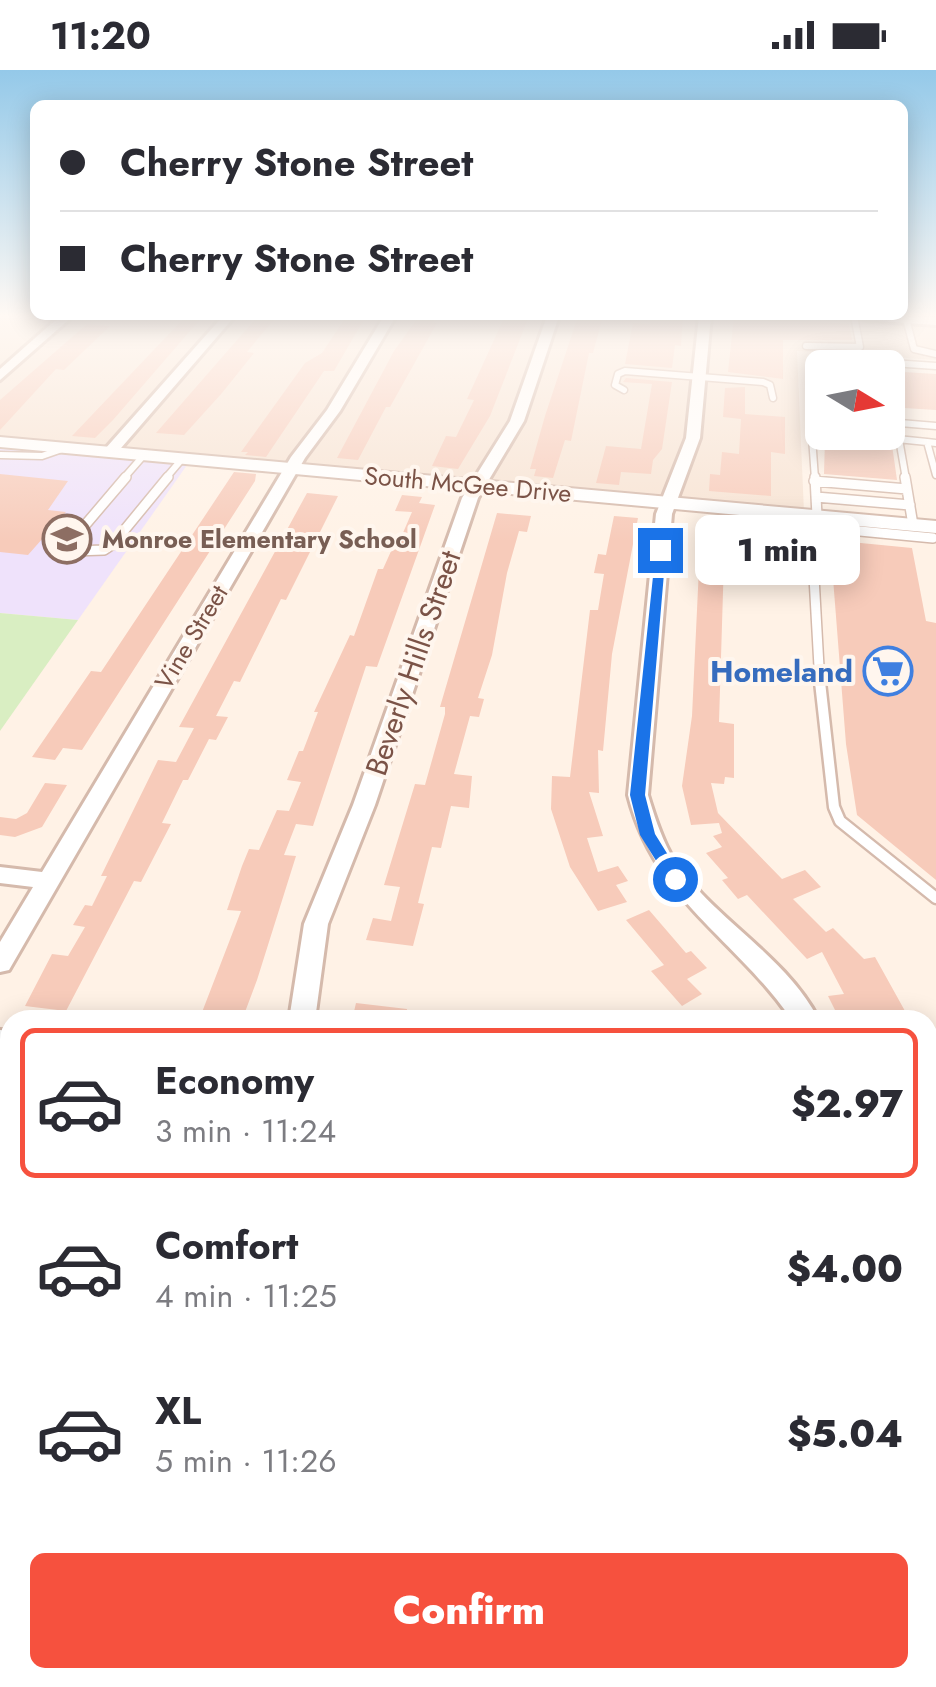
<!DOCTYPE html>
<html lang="en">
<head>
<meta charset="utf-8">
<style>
	:root { --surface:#fff; --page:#f7f7f7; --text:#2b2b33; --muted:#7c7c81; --line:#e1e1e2; --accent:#f6513e }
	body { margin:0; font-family:Jost,sans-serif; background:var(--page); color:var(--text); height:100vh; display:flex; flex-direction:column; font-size:38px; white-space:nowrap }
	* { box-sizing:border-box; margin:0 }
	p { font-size:32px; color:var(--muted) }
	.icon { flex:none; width:55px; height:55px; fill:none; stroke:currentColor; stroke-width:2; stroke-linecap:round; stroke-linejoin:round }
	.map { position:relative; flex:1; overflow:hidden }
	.details { position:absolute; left:0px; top:940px; width:938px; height:678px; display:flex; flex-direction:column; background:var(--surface); border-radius:30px 30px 0 0; box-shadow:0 5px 25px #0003 }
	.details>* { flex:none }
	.top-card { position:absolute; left:30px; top:30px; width:878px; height:220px; border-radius:15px; box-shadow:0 5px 25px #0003; display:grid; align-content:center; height:220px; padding:0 30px; background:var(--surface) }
	.needle { width:65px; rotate:100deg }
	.controls { position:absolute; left:805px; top:280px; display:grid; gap:20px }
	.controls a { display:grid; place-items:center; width:100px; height:100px; border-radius:15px; background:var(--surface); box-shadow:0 5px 25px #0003; font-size:50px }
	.end { position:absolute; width:45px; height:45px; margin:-22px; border:12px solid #1a73e8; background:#fff; box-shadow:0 0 0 5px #fff }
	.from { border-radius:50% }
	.bubble { position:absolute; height:70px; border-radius:15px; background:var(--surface); box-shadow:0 5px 25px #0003; font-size:32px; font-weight:800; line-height:70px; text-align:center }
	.top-card b { display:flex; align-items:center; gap:35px; height:95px; font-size:38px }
	.top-card b+b { border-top:2px solid var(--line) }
	.top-card i { width:25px; height:25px; background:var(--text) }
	ul { padding:18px 0 0; list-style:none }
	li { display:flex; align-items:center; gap:30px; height:150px; margin:0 20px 15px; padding:0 10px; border:5px solid transparent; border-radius:15px }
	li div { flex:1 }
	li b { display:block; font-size:38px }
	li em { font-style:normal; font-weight:800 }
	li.active { border-color:var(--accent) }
	li>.icon { width:90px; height:90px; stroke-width:1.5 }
	.action { display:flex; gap:20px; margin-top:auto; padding:20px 30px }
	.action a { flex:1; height:115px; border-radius:15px; background:var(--accent); color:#fff; font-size:40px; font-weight:800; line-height:115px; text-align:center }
	.status { display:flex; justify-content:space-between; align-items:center; height:70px; padding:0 50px; background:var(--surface); direction:ltr }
	.status svg { height:28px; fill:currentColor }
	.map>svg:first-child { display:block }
	.residential { fill:#f7e3d3 }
	.education { fill:#efe2fb }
	.green { fill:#d9eec2 }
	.building { fill:#f7cbba }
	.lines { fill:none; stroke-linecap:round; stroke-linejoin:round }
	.service-far3-casing { stroke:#d5baac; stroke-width:9 }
	.service-far2-casing { stroke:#d5baac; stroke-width:12 }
	.service-far1-casing { stroke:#d5baac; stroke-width:15 }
	.service-casing { stroke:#d5baac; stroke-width:22 }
	.minor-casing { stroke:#d5baac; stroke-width:6 }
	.tertiary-casing { stroke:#d5baac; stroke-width:4 }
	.service-far3 { stroke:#fff; stroke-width:6 }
	.service-far2 { stroke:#fff; stroke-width:9 }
	.service-far1 { stroke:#fff; stroke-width:10 }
	.service { stroke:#fff; stroke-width:18 }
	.minor { fill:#fff; fill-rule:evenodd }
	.tertiary { fill:#fff; fill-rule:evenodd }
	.route { fill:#1a73e8 }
	.labels { text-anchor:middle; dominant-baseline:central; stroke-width:8; stroke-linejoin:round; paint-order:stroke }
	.far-street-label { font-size:25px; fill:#7b5347; stroke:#fff6ee }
	.far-education-label { font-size:25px; font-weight:bold; fill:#785e54; stroke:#fff6ee; text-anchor:start }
	.street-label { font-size:30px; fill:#7b5347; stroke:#fff6ee }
	.shop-label { font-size:30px; font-weight:bold; fill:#366cbe; stroke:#fff6ee; text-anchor:end }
</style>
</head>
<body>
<div class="status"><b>11:20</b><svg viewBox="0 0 49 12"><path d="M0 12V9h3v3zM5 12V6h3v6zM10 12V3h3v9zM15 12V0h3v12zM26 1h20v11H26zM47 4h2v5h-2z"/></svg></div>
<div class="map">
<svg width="936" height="1617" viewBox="0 0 936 1617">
	<rect width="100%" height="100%" fill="#fff2e6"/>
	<path class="residential" d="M0,246H936V290L797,281L804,442L0,368Z"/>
	<path class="education" d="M0,378L187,395L78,550L0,543Z"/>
	<path class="green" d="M0,543L78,550L0,661Z"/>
	<path class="building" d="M186,246H203L113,350L95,368L72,366Z
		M258,246H277L247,282L254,283L222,323L184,365L156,363Z
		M419,246H437L433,253H437L390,337H386L358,390L337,388L394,281Z
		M505,246H529L490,346L458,399L432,396L446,366L456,367L474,330L467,329Z
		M578,246H603L593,283H589L571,371L565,370L553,408L534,406L536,399H530L545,346Z
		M652,246H683L681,276L675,275L672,298L625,294L633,253L650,254Z
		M734,246L849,254L852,270H783V309L728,302Z
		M344,250L363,251L334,301H324L266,387L245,385L248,382H241L305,293L322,283Z
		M87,254L110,256L64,300L56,299L0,360V330Z
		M888,301L936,304V340L888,337Z
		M626,308L672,312L662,379L653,390L651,404L621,402L619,415L596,413L606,376L641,379L652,314L623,312Z
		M745,317V344L785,347V384L771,382V426L709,421L710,404L720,405L722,382L739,384L741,349L723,347L725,318Z
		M825,368L892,375L897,410L824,404Z
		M234,402L256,404L255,411L82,680L63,678L55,690L32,687L91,601L101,602Z
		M0,404L68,411L48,440L66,442L28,485L0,482Z
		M307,423L338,426L286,530L281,529L240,612L234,611L216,646L228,647L216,670L209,669L188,710H183L162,753L171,754L141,812L134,811L66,941L25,936L52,884L68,886L85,857L73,855L85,835L92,836L107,806H101L158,690L176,692L194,658L179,657Z
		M402,425L422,427L419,433L435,435L377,597L366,596L313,756L296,754L284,785L296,786L257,910L242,950H199L241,841L227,840L242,796L249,779L259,780L277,740L289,741L301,712L287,710L299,681H303L318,642H314L350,565L354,566L378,499H383L392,479H396L412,442L395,441Z
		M497,443L531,446L527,462L519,461L507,503L492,585L478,628L484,629L479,647L470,646L454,704L472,706L469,738L451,736L441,778L432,777L418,833L424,834L413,876L366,870L373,848L391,851L400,817L384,815L415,714L425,715L445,644V637H440Z
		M614,446L638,448L612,584L603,681L598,680L599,723L589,722L603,766L587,768L598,802L618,796L628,811L616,815L627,832L598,841L570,797L551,739L552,706L570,707L590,540H598L604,504L594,503L598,484L606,485Z
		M701,455L725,457L719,652L734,654V708L725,707L724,714L711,713L718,743L782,809L805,800L821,817L793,829L826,862L833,858L864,889L875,887L910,950H875L869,941L838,946L828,926L844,924L822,882L807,889L747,825L738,829L722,810L728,808L706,783L722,777L713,766L722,763L719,753L691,755L682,716L692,646Z
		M830,470L912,478L926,551L936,553V810L857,745L846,674Z
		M45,713L67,715L42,757L15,767L0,765V747L16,749L27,743Z
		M649,840L686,883L691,881L707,898L687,909L702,924L682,936L651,901L664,895L626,850Z
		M356,933L407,939L406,950H352Z"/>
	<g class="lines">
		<g class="service-far3-casing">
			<path id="service-far3" d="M906,249L914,279L936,284
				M806,276L860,277L854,246
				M624,320L615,315L618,304L625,301L763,312L770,315L773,328
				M822,345L815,343L813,291L819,288L936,296
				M888,352L936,356
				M828,362L927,372
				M899,369L906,409
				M936,373L927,372L936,405
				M0,385L42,386L65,378
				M123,409L144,385
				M165,409L182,389
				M815,409L812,367L822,362"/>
		</g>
		<g class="service-far2-casing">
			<path id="service-far2" d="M126,407L69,474L74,481L104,480L113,474L168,407
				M815,407L817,446
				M905,407L913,455
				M814,411L907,419
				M816,427L910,435
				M818,457L933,468
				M820,615L812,471L825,447"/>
		</g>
		<g class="service-far1-casing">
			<path id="service-far1" d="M820,612L834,737L840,751L936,828"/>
		</g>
		<g class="service-casing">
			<path id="service" d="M928,1351L936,1353
				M928,1513L936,1518"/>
		</g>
		<g class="minor-casing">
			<path id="minor" d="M60,246H73L0,310V299Z
				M223,246H235L115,385H105V379Z
				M384,246H396L340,341L305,388L9,900L0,902V872L33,817L0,813V797L42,802L291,387L327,340Z
				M547,246H559L524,351L478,428L375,735L328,854L315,950H289L304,854L353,735L462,428L510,351Z
				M699,246H711L700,368L672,444L648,725C654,745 660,764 670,783C708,847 784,882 819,950H792C734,866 655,831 628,725L656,444L686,368Z
				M859,246L936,247V255L865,250Z
				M0,960L10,961V983L0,982Z
				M928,1570L936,1574V1616L920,1608H928Z
				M59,1608H97L93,1617H55Z
				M545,1608H583L580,1617H542Z"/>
		</g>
		<g class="tertiary-casing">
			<path id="tertiary" d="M0,367L936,451V463L0,377Z"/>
		</g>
		<use href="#service-far3" class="service-far3"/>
		<use href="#service-far2" class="service-far2"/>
		<use href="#service-far1" class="service-far1"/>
		<use href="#service" class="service"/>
		<use href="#minor" class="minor"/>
		<use href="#tertiary" class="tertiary"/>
	</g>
	<linearGradient id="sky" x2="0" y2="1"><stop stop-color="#94c9e9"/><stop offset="0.52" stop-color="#fff9f4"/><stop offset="1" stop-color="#fff9f4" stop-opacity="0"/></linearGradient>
	<rect width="936" height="472" fill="url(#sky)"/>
	<path class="route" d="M656,478L666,480L645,725L655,764L683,809L675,815L670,813L640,765L630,725Z"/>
	<defs>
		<g id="school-ring" transform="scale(2.5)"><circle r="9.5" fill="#fff6ee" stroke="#8d6e63" stroke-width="1.5"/><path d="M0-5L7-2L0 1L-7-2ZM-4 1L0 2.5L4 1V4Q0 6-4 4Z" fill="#8d6e63"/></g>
		<g id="supermarket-ring" transform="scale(2.5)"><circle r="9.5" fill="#fff6ee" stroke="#3f7fe0" stroke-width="1.5"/><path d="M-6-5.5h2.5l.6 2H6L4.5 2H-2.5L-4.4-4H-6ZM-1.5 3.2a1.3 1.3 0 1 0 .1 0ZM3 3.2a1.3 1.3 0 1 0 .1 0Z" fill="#3f7fe0"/></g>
	</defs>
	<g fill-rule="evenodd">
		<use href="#school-ring" x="67" y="469"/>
		<use href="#supermarket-ring" x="888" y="601"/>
	</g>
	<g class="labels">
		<g class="far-street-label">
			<text transform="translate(468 414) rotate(5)">South McGee Drive</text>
			<text transform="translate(191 567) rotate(-59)">Vine Street</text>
		</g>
		<g class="far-education-label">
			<text x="102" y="469">Monroe Elementary School</text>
		</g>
		<g class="street-label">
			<text transform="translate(413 593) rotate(-71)">Beverly Hills Street</text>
		</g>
		<g class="shop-label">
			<text x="853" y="601">Homeland</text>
		</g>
	</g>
</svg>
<div class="controls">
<a><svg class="needle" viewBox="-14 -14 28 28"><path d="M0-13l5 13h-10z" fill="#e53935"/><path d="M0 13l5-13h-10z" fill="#7c7c81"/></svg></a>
</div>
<i class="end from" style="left:675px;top:809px"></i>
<i class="end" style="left:660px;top:480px"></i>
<div class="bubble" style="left:695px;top:445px;width:165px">1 min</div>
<div class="top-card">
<b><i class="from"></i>Cherry Stone Street</b>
<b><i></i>Cherry Stone Street</b>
</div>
<section class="details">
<ul>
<li class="active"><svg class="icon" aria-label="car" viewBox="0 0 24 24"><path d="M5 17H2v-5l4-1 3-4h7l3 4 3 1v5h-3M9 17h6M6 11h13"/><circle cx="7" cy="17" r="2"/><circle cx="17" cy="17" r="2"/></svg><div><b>Economy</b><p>3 min · 11:24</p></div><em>$2.97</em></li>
<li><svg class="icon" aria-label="car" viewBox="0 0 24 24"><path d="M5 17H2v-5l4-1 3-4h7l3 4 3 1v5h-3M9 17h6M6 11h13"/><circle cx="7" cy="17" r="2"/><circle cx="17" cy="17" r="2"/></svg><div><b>Comfort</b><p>4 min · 11:25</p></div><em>$4.00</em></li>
<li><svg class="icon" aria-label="car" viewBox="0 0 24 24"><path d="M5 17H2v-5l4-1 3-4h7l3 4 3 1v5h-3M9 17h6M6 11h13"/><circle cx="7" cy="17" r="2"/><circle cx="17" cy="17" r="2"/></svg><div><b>XL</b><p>5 min · 11:26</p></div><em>$5.04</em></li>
</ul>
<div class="action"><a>Confirm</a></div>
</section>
</div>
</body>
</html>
